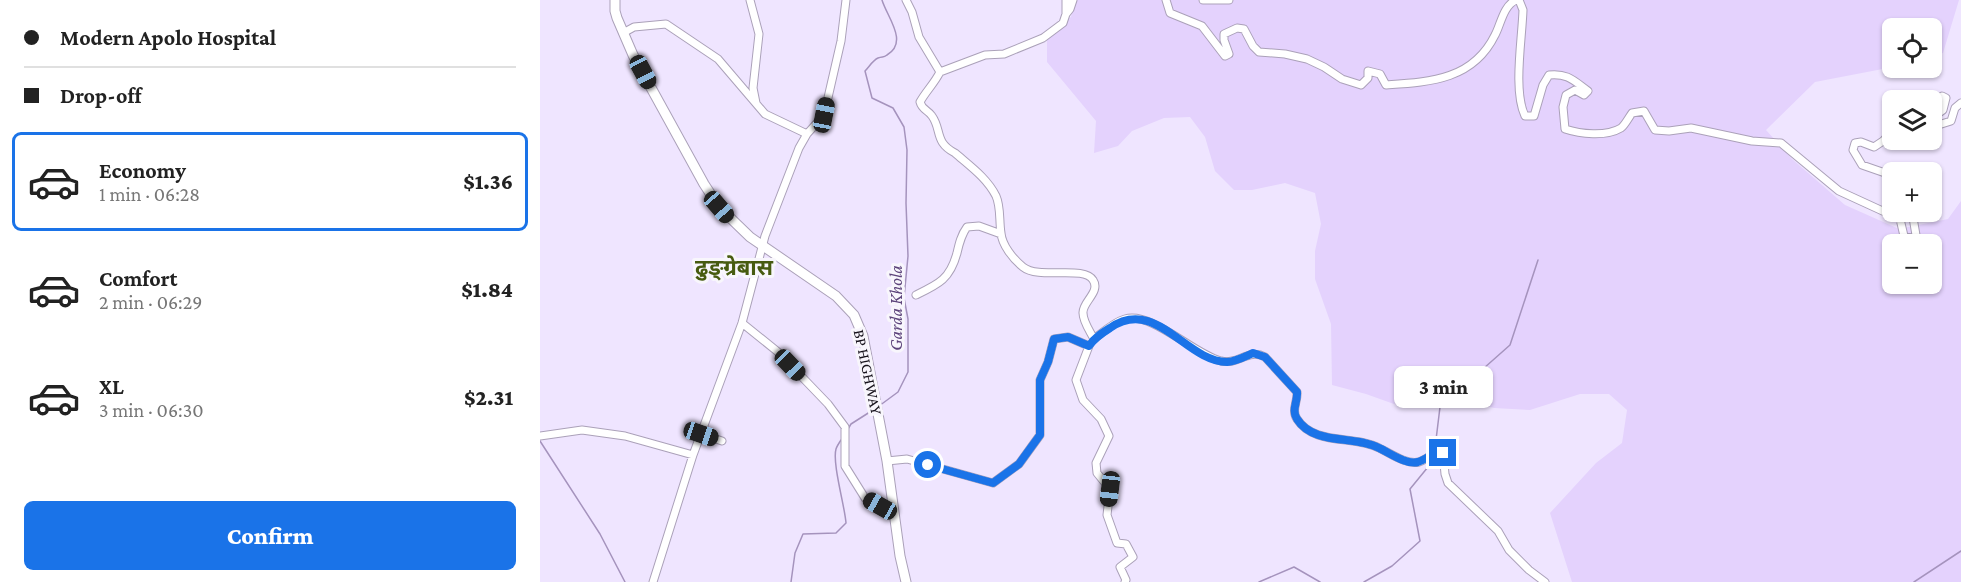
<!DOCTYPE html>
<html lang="en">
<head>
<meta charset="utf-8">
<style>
	:root { --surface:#fff; --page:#f2f2f2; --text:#222; --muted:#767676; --line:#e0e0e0; --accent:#1a73e8 }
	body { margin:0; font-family:"Crimson Pro","Noto Sans Devanagari",serif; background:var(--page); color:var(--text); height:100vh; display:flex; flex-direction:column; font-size:22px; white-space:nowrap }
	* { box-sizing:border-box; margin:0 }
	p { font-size:20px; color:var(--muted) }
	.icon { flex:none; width:33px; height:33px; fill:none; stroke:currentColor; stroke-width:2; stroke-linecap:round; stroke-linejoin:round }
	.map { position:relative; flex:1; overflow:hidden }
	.drawer { display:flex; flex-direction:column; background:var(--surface); width:540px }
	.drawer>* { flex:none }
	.guide { display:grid; align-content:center; height:132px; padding:0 24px; background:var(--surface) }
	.controls { position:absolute; left:1342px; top:18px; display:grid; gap:12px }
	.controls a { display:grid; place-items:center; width:60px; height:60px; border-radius:9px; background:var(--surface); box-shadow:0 2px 4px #0004; font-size:30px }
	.end { position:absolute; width:27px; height:27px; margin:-14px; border:8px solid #1a73e8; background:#fff; box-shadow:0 0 0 3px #fff }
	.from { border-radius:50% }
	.bubble { position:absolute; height:42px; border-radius:9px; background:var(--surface); box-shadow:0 2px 4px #0004; font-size:20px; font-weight:800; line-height:42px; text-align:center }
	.car { position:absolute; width:18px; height:36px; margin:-18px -9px; border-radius:8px; box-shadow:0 0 4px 2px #0007; background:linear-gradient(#222 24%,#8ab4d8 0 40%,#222 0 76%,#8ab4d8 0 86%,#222 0) }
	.guide b { display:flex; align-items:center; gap:21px; height:57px; font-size:22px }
	.guide b+b { border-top:2px solid var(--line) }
	.guide i { width:15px; height:15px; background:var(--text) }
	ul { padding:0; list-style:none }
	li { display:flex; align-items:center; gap:18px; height:99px; margin:0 12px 9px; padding:0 12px; border:3px solid transparent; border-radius:9px }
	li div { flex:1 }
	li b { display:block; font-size:22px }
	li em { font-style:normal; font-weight:800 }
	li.current { border-color:var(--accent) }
	li>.icon { width:54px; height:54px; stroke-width:1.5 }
	.cta { display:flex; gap:12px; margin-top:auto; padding:12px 24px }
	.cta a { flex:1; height:69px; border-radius:9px; background:var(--accent); color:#fff; font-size:24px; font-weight:800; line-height:69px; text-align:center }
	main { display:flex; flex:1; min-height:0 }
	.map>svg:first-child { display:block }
	.green { fill:#e4d2fd; fill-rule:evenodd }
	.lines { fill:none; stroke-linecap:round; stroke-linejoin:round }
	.stream { stroke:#a593bd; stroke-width:1.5 }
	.minor-casing { stroke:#aba1b9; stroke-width:9 }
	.highway-casing { stroke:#aba1b9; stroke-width:11 }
	.minor { stroke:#fff; stroke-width:7 }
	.highway { stroke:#fff; stroke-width:9 }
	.route { stroke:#1a73e8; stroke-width:8 }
	.labels { text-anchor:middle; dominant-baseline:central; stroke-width:6; stroke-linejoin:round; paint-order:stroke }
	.street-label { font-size:16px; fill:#16121b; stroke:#f8f6fc }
	.water-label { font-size:18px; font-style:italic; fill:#5d447b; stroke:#f8f6fc }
	.district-label { font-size:22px; font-weight:bold; fill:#475b10; stroke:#f8f6fc }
</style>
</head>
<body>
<main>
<section class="drawer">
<div class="guide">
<b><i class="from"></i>Modern Apolo Hospital</b>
<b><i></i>Drop-off</b>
</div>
<ul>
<li class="current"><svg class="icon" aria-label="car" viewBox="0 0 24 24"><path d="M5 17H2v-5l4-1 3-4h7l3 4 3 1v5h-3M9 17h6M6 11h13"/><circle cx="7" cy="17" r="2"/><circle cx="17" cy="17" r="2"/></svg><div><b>Economy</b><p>1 min · 06:28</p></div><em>$1.36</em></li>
<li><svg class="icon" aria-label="car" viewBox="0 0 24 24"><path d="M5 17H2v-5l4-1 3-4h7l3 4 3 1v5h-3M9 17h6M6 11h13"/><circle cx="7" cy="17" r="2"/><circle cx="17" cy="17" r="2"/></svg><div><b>Comfort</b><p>2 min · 06:29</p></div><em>$1.84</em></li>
<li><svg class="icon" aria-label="car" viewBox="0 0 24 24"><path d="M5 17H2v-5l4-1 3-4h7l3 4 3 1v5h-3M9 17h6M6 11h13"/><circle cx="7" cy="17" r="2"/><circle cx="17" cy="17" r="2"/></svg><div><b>XL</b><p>3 min · 06:30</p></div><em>$2.31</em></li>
</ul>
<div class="cta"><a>Confirm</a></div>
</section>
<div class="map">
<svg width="1421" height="582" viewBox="0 0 1421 582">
	<rect width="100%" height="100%" fill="#efe5ff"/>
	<path class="green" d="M535,0H1419L1403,53L1392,57V28H1353V67L1275,82L1226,130L1252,159L1305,205L1359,229L1408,219L1421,201V582H1032L1010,513L1056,463L1082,443L1087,410L1069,394H1040L990,410L954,408L940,404L925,382L892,378L854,404L826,394L792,385L791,324L775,279V251L781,224L775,193L745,183L712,190H694L675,171L665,137L650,117L624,118L592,131L578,146L554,153L556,121L507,62V36L531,17ZM1353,244H1392V284H1353Z"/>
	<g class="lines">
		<path class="stream" d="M339,406L358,392L368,372V319L364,298L368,256L366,203L367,150L364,127L353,108L332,98L325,71C329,67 333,60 338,58C343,56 343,58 347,55C369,42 347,17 342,0
			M308,429L311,424L333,410
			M0,441L60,534L85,582
			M895,448L900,407L970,345L998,260
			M251,582L255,553L263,534L296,533L306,523C305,507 292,463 296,449C297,446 299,443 301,440
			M719,582L754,567L780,582
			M824,582L852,566L880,541L870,489L888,467L892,458
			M1374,582L1421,551"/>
		<g class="minor-casing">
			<path id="minor" d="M210,0L219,34L213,88L216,103
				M366,0L372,12L379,37L400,72C394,84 386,91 380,102C382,110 388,110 392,116C402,130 394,142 415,153C430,166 447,178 456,196C461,207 459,221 461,233C462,245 473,259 483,267C499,280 544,265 553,280C561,292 542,302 543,313C543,322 550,331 554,339C563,332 574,322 585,319C612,311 653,354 681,361C699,365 708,348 725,357L757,392C758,401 751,410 757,419C774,446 815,435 839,448C850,453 866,465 879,462C885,460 893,454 899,450L902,451L903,453L905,474L908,483L958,531L969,550L989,570L1005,582
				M626,0L630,13L662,26L685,56L689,54L684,40V34L697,28L704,29L713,46L719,52L745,54L767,59L784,67L802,79L821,85L828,78V71L840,74L846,85C890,82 933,80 955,35C961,24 963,6 976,0
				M663,0H689
				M979,0L983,10C982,40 973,91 985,116H994L1003,85L1009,75C1028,73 1034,81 1048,91L1044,95L1035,90L1026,95L1023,107L1025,129C1040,134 1066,137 1081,128C1085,125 1089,117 1092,113L1104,111L1115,130L1129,131L1151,128L1212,141L1241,143L1299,191L1360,219L1364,236L1371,238L1376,235L1372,212
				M526,14L530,9L533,0
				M83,33L94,27L126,24L178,59L225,114L267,134L284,115L301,41L306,0
				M400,72L445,55L464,54L503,38L523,23L526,14V0
				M1392,103L1402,96L1406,98L1403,110L1392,118
				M1392,127L1411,121L1415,108L1421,103
				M1353,130L1343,141L1334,147L1321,142L1315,143L1313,150L1322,165L1345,173L1353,182
				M376,295C399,284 410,279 417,253C419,244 421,235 427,227L439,226L461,234
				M202,323L238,352L288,404L305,427V466L325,498L354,514
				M161,434L182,441
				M0,436L42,430L85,436L153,455
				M347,461L367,459L453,483L479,464L500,435V380L508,362L514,339L528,337L549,346L536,380L543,400L561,419L569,436L556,463L557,473L570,489L567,515L577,543L586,544L593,557L580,567L586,580L585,582
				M113,582L153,455L202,323L225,236L259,148L267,134"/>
		</g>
		<g class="highway-casing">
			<path id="highway" d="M75,0V11L77,18L93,55L164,184L179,207L210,237L296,296L314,315L323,336L347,461L360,556L366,582"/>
		</g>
		<use href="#minor" class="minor"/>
		<use href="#highway" class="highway"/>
	</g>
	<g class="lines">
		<path class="route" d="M388,465L453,483L479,464L500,435V380L508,362L514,339L528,337L549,346C554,338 562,333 570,328C616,296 646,362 687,362C697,361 704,357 713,353L725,357L757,392C758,401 751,410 757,419C774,446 815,435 839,448C850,453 866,465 878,462C885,460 893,454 899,450L903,453"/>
	</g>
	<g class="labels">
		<g class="street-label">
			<text transform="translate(328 372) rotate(78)">BP HIGHWAY</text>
		</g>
		<g class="water-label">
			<text transform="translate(356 308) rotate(-90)">Garda Khola</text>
		</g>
		<g class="district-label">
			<text x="194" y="267">ढुङ्ग्रेबास</text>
		</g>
	</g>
</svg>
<div class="controls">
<a><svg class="icon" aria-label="locate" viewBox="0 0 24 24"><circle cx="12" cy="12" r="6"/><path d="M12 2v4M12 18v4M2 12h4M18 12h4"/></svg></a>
<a><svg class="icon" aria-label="layers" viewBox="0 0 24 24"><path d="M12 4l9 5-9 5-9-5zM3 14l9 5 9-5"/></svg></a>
<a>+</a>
<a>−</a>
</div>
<i class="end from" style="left:388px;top:465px"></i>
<i class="end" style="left:903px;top:453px"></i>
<div class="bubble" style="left:854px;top:366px;width:99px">3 min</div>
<i class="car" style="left:103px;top:72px;rotate:152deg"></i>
<i class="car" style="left:284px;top:115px;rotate:11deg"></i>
<i class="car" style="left:179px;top:207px;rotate:139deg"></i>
<i class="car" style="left:250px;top:365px;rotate:136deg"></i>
<i class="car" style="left:161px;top:434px;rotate:109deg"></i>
<i class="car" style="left:570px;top:489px;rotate:187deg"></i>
<i class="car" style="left:340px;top:506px;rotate:299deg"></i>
</div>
</main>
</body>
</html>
